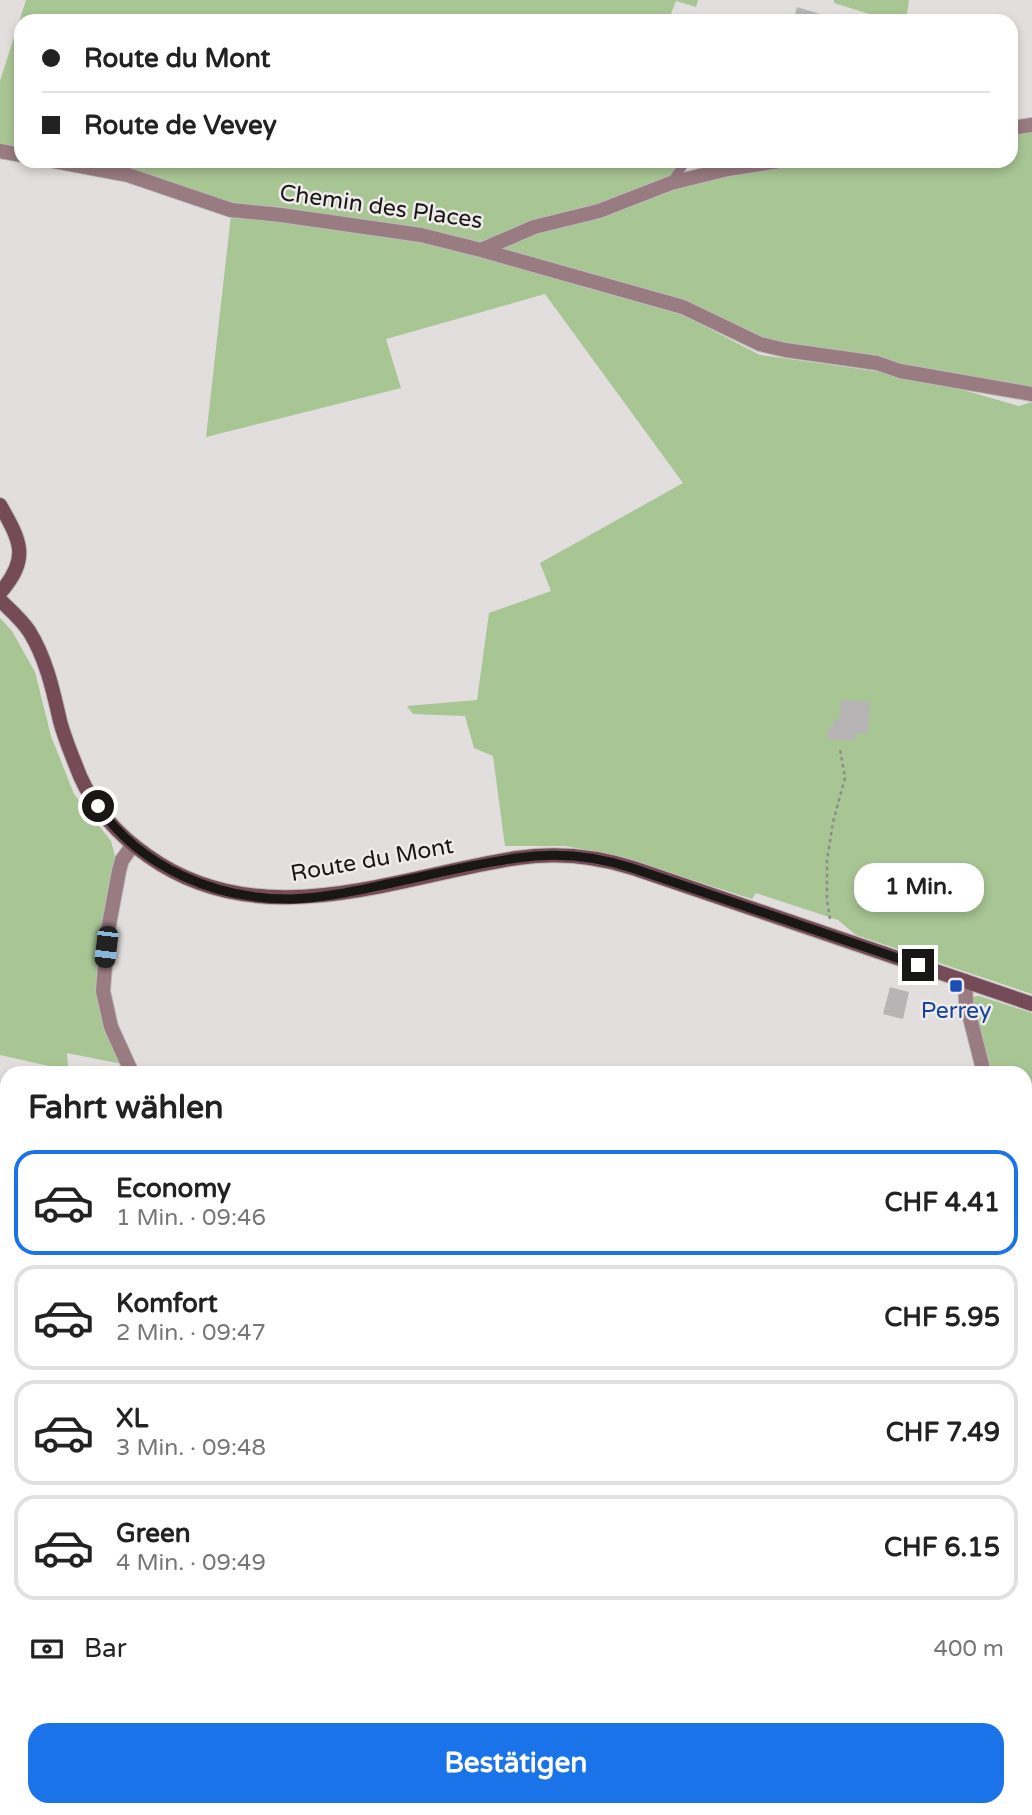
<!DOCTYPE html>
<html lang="de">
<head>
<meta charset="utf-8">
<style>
	:root { --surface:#fff; --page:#f6f6f6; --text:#222; --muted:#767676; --line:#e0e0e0; --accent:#1a73e8 }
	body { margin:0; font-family:"Varela Round",sans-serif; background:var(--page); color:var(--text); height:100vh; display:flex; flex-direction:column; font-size:26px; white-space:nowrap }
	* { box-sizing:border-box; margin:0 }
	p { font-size:23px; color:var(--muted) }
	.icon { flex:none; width:38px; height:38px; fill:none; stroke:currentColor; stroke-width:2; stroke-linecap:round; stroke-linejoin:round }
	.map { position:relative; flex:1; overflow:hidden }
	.panel { position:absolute; left:0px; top:1066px; width:1032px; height:751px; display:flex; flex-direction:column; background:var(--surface); border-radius:21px 21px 0 0; box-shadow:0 4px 10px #0003 }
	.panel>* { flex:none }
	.hud { position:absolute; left:14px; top:14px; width:1004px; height:154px; border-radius:21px; box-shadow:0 4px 10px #0003; display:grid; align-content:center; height:154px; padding:0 28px; background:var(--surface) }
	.end { position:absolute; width:32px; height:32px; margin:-16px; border:9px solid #181716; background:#fff; box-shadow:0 0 0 4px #fff }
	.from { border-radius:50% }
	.bubble { position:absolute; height:49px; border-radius:21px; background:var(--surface); box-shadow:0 4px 10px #0003; font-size:23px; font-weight:700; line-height:49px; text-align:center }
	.car { position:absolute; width:21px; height:42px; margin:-21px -10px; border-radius:9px; box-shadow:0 0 5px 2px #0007; background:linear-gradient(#222 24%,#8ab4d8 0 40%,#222 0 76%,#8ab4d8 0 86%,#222 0) }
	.hud b { display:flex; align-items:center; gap:24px; height:66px; font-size:26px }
	.hud b+b { border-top:2px solid var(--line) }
	.hud i { width:18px; height:18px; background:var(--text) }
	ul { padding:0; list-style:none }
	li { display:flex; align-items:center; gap:21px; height:105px; margin:0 14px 10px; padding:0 14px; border:4px solid var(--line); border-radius:21px }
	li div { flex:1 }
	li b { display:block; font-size:26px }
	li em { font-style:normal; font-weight:700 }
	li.current { border-color:var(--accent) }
	li>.icon { width:63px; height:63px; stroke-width:1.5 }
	h2 { padding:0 28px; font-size:32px; line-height:84px }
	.pay { display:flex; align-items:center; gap:18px; height:77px; padding:0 28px; font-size:26px }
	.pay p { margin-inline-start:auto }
	.action { display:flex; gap:14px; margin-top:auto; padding:14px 28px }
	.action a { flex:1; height:80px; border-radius:21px; background:var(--accent); color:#fff; font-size:28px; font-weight:700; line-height:80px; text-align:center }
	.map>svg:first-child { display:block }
	.green { fill:#a8c594 }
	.building { fill:#b7b4b6 }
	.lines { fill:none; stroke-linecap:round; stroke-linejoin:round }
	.lane-casing { stroke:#bebab9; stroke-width:10 }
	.street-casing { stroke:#bebab9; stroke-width:16 }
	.secondary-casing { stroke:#bebab9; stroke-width:16 }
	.path { stroke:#8e8b8a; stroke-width:2.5; stroke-dasharray:3.5 3.5; stroke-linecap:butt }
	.lane { stroke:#997b82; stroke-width:9 }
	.street { stroke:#997b82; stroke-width:14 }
	.secondary { stroke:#754b57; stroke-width:14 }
	.route { stroke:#181716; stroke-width:9 }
	.transit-dot { fill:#1a4fb4; stroke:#efebea; stroke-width:2.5 }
	.labels { text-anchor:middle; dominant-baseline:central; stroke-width:5; stroke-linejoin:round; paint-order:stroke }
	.street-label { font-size:23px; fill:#181716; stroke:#efebea }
	.transit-label { font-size:23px; fill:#164399; stroke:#efebea }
</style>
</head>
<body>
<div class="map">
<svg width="1032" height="1815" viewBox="0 0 1032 1815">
	<rect width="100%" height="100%" fill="#e2dedd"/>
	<path class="green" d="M26,0H698L696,7L676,1L668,21H21V151L0,147V81Z
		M834,0H909L906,21H892L834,3Z
		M1032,128V387L920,370L755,338L496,249L536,229L678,186L740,170L806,161H1012V131Z
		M74,161H681L674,173L657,184L601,206L481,244L231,206Z
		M231,215L419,241L517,265L586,288L679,313L760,355L889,373L953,387L1019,406L1032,402V994L856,935L838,920L756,893L752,899L614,855L565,846H505L493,756L474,748L465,716L413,714L407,706L477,700L489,613L551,591L540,563L683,483L545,294L386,339L401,388L206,437Z
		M0,618L12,631L35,672L51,736L74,794L111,841L115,856L105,919L99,987L104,1031L122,1064L67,1053L68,1066L62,1069L0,1055Z
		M979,996L1032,1013V1175L1026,1178V1073H988L973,1012L972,997Z
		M1031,1224L1032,1370L1026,1378V1228Z
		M0,1275L7,1278V1488L0,1498Z
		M1032,1459V1622L1026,1624V1463Z
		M1032,1717V1815H741L760,1810H1026V1719Z
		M359,1810H660V1815H351Z"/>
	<path class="building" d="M797,7L830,17L829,21H793Z
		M841,700L870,702L868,734L855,733V741L827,739L828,728L833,726L834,719H840Z
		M890,987L909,992L903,1019L883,1014Z
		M1032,1423V1441L1026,1445V1427Z"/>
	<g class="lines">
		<g class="lane-casing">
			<path id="lane" d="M671,183L686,161"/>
		</g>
		<g class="street-casing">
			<path id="street" d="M1012,128L1032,125
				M0,151L21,155
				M54,161L128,175L231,210L281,215L421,235L481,250L534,227L599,211L671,183L728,169L780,161
				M481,250L683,307L760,344L785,350L877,363L900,371L1032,394
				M965,981L966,1002L984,1073
				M132,1073L111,1027L103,991L108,930L119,871L122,860L133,845
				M1026,1202L1032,1216
				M0,1467L7,1438"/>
		</g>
		<g class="secondary-casing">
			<path id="secondary" d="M0,505C21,542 30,558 0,593
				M0,600C10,610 21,619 29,631C46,658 53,690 60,721C65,740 73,758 80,776C94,808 119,836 148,856C262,937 394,877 517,858C557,852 595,856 633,868L1032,1004"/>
		</g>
		<path class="path" d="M830,919L827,900V860L833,822L845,778L840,749
			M0,1512L7,1515
			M487,1810L518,1815"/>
		<use href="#lane" class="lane"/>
		<use href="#street" class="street"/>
		<use href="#secondary" class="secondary"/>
	</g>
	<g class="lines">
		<path class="route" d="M98,806C141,868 217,900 292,899C326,898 359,890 392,883C434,874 475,864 517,858C557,852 595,856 632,868L918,965"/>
	</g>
	<rect class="transit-dot" x="949" y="979" width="14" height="14" rx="3.5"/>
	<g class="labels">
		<g class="street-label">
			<text transform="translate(381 207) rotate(8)">Chemin des Places</text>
			<text transform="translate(372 860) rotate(-10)">Route du Mont</text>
		</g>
		<g class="transit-label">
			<text x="956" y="1011">Perrey</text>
		</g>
	</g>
</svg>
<i class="end from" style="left:98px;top:806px"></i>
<i class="end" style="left:918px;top:965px"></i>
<div class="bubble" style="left:854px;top:863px;width:130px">1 Min.</div>
<i class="car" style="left:106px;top:947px;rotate:187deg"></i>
<div class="hud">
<b><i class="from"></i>Route du Mont</b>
<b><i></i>Route de Vevey</b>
</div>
<section class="panel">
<h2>Fahrt wählen</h2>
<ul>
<li class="current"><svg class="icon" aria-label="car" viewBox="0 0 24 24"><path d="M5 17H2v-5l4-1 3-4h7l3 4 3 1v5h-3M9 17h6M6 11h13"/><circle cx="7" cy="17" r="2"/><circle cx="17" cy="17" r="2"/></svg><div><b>Economy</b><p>1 Min. · 09:46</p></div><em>CHF 4.41</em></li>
<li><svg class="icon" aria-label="car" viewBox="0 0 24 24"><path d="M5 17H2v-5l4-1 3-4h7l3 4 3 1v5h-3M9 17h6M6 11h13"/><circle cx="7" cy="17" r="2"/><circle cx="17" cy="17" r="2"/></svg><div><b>Komfort</b><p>2 Min. · 09:47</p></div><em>CHF 5.95</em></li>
<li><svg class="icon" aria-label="car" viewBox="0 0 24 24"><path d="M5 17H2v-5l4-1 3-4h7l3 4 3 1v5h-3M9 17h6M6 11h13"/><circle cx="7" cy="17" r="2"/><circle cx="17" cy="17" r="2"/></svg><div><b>XL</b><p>3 Min. · 09:48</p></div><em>CHF 7.49</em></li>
<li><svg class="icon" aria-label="car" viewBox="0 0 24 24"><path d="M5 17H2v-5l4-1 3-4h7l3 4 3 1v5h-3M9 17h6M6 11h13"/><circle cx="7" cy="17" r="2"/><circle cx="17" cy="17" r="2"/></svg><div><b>Green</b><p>4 Min. · 09:49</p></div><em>CHF 6.15</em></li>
</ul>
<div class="pay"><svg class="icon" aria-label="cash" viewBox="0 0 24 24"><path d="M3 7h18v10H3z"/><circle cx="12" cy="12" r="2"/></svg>Bar<p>400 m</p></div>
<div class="action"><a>Bestätigen</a></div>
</section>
</div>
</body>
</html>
